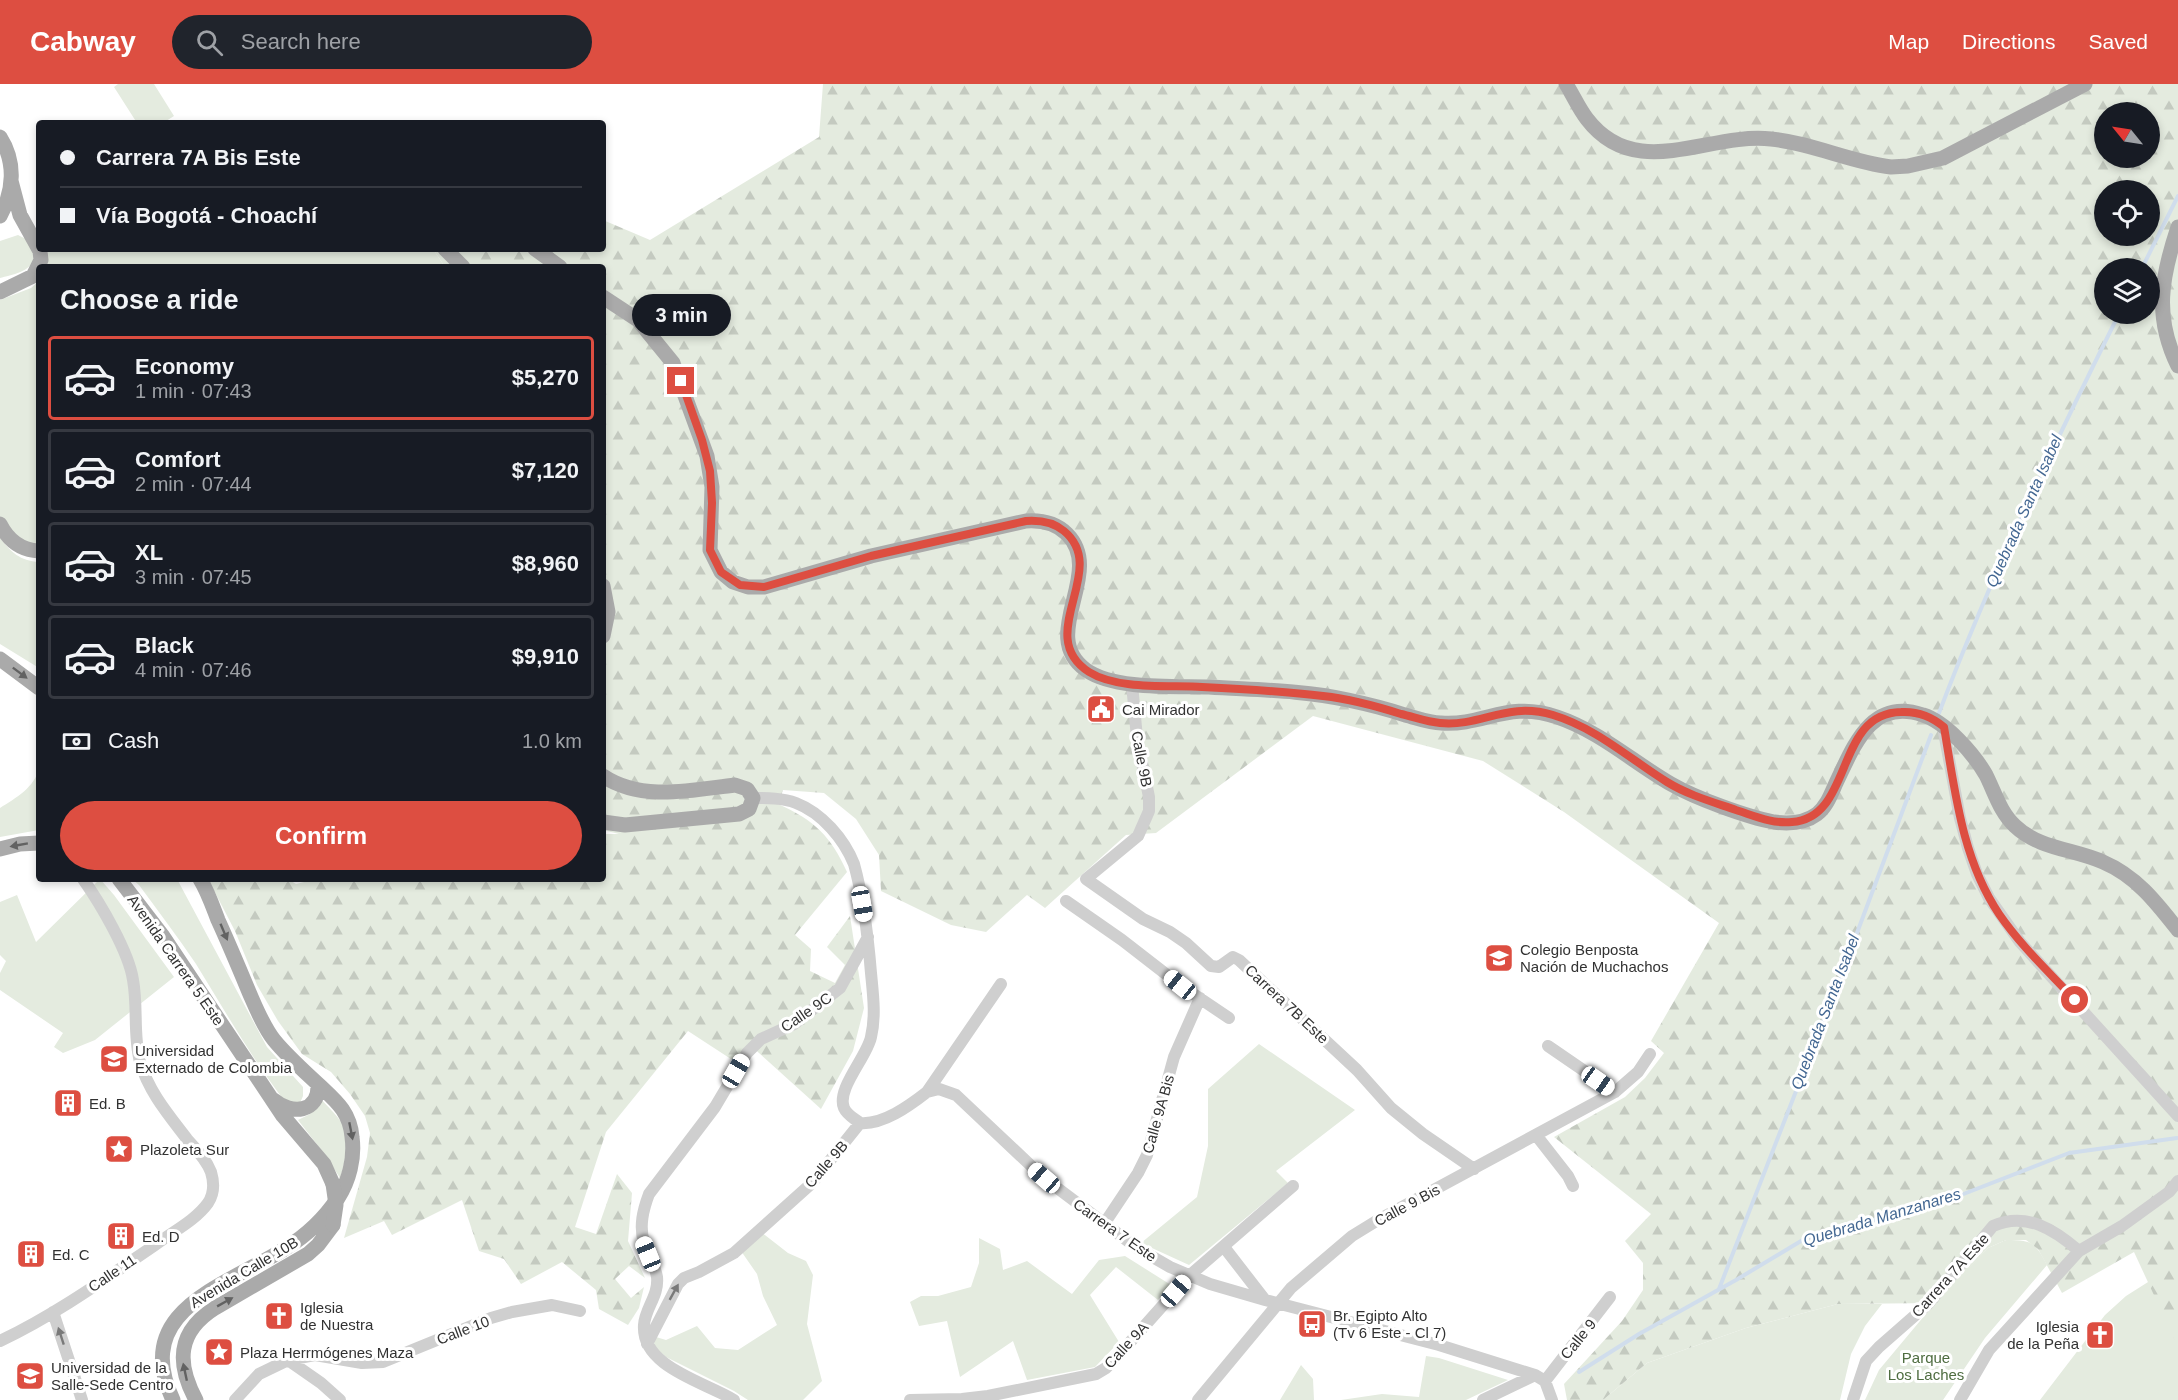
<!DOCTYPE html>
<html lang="en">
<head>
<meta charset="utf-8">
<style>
	:root { --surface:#171b24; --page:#20242c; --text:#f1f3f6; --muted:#9ea1a6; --line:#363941; --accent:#dd4e41 }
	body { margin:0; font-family:Helvetica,sans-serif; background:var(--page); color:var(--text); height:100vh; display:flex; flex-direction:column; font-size:22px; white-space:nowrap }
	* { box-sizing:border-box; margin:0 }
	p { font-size:20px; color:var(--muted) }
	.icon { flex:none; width:33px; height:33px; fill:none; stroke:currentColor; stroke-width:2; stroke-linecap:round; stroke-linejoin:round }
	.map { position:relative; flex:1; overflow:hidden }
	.sheet { position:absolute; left:36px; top:180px; width:570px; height:618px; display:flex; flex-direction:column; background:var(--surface); border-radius:6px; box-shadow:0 3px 9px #0003 }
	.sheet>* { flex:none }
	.banner { position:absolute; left:36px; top:36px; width:570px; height:132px; border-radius:6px; box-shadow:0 3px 9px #0003; display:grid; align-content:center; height:132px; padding:0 24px; background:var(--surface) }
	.needle { width:39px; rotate:300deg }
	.controls { position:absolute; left:2094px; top:18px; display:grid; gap:12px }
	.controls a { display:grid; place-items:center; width:66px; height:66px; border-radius:50%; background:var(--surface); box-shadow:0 3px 9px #0003; font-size:30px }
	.end { position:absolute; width:27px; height:27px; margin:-14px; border:8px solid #dd4e41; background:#fff; box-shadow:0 0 0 3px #fff }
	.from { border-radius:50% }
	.bubble { position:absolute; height:42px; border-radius:21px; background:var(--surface); box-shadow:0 3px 9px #0003; font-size:20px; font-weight:700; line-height:42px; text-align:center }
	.car { position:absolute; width:18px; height:36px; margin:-18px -9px; border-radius:8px; box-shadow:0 0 4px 2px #0007; background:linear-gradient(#fff 24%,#345 0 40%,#fff 0 76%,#345 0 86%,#fff 0) }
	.banner b { display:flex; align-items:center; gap:21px; height:57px; font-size:22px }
	.banner b+b { border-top:2px solid var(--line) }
	.banner i { width:15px; height:15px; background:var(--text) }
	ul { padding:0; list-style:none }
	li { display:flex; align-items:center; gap:18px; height:84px; margin:0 12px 9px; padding:0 12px; border:3px solid var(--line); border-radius:6px }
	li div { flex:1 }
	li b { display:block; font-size:22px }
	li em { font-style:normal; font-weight:700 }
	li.on { border-color:var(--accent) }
	li>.icon { width:54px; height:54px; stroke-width:1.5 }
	h2 { padding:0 24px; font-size:27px; line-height:72px }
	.pay { display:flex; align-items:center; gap:15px; height:66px; padding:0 24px; font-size:22px }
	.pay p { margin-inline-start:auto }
	.cta { display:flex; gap:12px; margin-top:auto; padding:12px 24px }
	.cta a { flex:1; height:69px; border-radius:36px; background:var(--accent); color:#fff; font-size:24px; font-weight:700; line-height:69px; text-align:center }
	header { display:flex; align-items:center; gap:36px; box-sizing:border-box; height:84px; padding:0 30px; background:var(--accent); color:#fff }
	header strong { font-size:28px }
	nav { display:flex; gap:33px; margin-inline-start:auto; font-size:21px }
	.search { width:420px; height:54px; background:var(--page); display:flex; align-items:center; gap:15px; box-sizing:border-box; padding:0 21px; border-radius:33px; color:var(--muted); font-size:22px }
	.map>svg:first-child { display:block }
	.green { fill:#e4ebdf }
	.forest { fill:url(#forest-firs); fill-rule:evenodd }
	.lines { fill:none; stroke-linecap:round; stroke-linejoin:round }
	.stream { stroke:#d0ddec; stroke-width:4 }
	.minor { stroke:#cfcfcf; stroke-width:12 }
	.major { stroke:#aaa; stroke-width:15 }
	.major-bridge { stroke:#aaa; stroke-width:15 }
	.oneway { fill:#626262 }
	.oneway2 { fill:#797979 }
	.route { stroke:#dd4e41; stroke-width:8 }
	.labels { text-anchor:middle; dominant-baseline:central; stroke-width:6; stroke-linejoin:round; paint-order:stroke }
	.poi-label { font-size:15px; fill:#323232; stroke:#fff; text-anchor:start }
	.street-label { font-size:15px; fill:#323232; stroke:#fff }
	.park-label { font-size:15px; fill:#4f6d41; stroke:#fff }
	.water-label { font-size:16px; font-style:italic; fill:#436792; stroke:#fff }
</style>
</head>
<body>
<header>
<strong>Cabway</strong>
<div class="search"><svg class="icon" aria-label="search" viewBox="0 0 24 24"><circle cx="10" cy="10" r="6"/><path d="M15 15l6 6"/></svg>Search here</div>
<nav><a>Map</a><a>Directions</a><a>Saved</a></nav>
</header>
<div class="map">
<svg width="2178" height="1316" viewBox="0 0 2178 1316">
	<defs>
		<pattern id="forest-firs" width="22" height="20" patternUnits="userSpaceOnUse" patternTransform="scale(1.5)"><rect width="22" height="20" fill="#e4ebdf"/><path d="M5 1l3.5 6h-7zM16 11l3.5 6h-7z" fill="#c4cac0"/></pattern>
	</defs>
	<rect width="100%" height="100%" fill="#fff"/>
	<path class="green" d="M118,0H154L174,32L163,39H137L114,3Z
		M18,151L30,157C31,162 34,169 34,173C32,188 11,191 0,194V157Z
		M48,165H433L445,183H46Z
		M39,197V459C21,463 10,444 0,433V216L31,204Z
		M0,454C11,468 20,477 39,478V584L0,560Z
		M39,684V746L0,753V724C16,714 35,703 39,684Z
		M100,795L114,811L174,893L95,956L63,969L54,963L63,949L0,906V889L6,877L0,871V818L17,811L36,858Z
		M132,795H177L267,963L303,1003V1012L300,1019H286C252,975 225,927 196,880C178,853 158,827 139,801Z
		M1259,960L1355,1026L1276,1087L1288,1099L1189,1181L1141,1159L1197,1113L1208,1062V1005Z
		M320,1014C327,1022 336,1030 342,1039C351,1054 345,1079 340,1094L326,1072L298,1036L310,1030Z
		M761,1148L788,1169L806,1177L813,1191L807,1240L822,1297L803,1316H748L734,1307L666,1273L653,1262L656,1253L666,1256L697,1242L715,1264L738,1266L777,1241L763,1212L757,1190L741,1167Z
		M979,1154L1000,1165L1003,1186L1027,1177L1072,1210L1099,1176L1125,1172L1171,1201L1158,1216L1116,1183L1090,1211L1119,1258L1095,1283L1027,1296L1013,1257L960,1293L947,1237L919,1242L910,1218L921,1212H938L971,1203L979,1179Z
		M2006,1156C2032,1156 2035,1158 2047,1181L1985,1254L1943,1316H1865L1879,1286L1935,1219L1988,1164Z
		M2178,1179V1316H2040L2105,1231L2126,1212Z
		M1838,1220H1882L1865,1242L1851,1270L1840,1316H1603L1647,1279L1746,1244Z
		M1426,1272L1439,1274L1508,1296L1466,1316H1341L1382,1310L1419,1313Z
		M1301,1281L1313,1295L1314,1316H1280Z"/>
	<path class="forest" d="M823,0H2178V1263L2134,1168L2062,1209L2038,1165L2026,1156H2006L1988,1164L1937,1219L1838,1220L1746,1244L1647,1279L1603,1316H1567L1564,1300L1622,1237L1643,1206V1179L1625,1157L1651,1130L1554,1053L1625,1013L1645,994L1664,969L1651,957L1719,839L1564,728L1483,677L1313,632L1156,749L1126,751L1045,824L1027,811L986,848L951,841L881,807L879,771L856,735L824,709L783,706L778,720C814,736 831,752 847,788L795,851L811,865L810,887L835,899L845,881L827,863L850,832L864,924L853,967L821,1025L749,960L734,977L688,947L606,1048L575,1143L596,1150L617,1090L632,1109L628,1157L645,1194L629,1182L615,1195L631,1214L644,1203L639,1224L628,1241L599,1225L596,1206L562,1178L521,1200L504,1175L479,1167L462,1116L392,1151L384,1137L344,1154L367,1073L370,1049L365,1032L350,1010L331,988L302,970L278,937L257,901L235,847L208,795H288L296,800L316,795H603V750H619L603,746V183H445L433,165H603V136L650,156L819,53ZM2104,28H2150V74H2104ZM2104,106H2150V152H2104ZM2104,184H2150V230H2104Z"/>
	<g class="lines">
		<path class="stream" d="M2142,184L2178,112
			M1939,629C1991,492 2054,360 2119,230
			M1719,1205L1842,889L1931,651
			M1579,1288L1639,1250L1736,1196L1806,1154L1948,1116L2069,1069L2177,1054"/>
		<path class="minor" d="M1132,600L1137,654L1149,713V727L1138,752L1086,795L1143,835L1170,848L1186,859L1211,882L1219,883L1233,873L1239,876L1357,986L1391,1024L1423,1050L1474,1085
			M1943,643L1960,734L1968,764L1977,790L1989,814L2020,858L2178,1032
			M753,714C767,714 783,714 796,719C822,729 844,755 854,780C864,816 868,852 871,889C873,910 876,932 871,953C867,973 836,1005 844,1024C847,1031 855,1035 860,1039
			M1066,817L1122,856L1180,901L1229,934
			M1548,962L1615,1008
			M927,1008L939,1005L956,1011L1044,1094L1137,1164L1170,1183L1210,1200L1265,1216L1439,1261L1535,1291L1545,1297L1552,1316
			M860,1039C883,1041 909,1022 927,1008L1001,900
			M1536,1051L1568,1092L1573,1102
			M1104,1140L1138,1089L1147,1071L1174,973L1200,914
			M1224,1163L1265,1216
			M53,1228L82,1316
			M0,1257C55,1231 105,1195 155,1161C172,1148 195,1137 208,1119C214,1110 214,1098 211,1088C206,1075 196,1065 187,1055C168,1030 149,1008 140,978C133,951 138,923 133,896C129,868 100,819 83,795
			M647,1260L678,1200L684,1194L699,1188L734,1169L812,1099L860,1039
			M288,1276L321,1299L340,1316
			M1545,1297L1610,1213
			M235,1316L259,1290L288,1276L315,1271L362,1279L383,1278L491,1234L512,1228L552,1221L580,1227
			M734,1316C705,1298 641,1283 644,1241C645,1224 659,1212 657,1193C655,1181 648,1171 644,1159C639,1142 643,1126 649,1110L715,1023L747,969L761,955L794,940L840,904L868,853
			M910,1316L962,1315L988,1312L1096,1290L1106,1284L1115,1275L1189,1192L1293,1102
			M1198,1316L1291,1204L1352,1152L1378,1136L1615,1008L1638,988L1650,970
			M1483,1316L1535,1291
			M1853,1316L1866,1277L1879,1263L1928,1220L1993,1142C2026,1127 2055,1146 2079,1167
			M1960,1316L1989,1266L2079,1167L2122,1142L2169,1108L2178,1097"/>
		<path class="major" d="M1566,0C1573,11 1579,25 1587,35C1636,99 1707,48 1771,55C1812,59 1850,78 1891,83L1908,82L1943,74L2085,0
			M0,53C16,78 14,107 0,132
			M2178,143C2161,194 2154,233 2178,282
			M445,165L463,183
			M535,165L560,183
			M0,208L33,192L41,176L40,167L20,131L11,97
			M603,213L638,236L673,279L707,372L712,403L710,466L721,488L733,498L748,503H764L871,472L1026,437C1041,436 1056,439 1067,450C1106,489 1037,551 1086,586C1115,606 1174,602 1209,603C1255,606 1303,606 1348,616C1367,620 1387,625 1405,631C1417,634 1429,639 1441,639C1485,642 1508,616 1557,633C1599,647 1633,678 1671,700C1695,714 1747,733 1774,738C1789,740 1805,739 1817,730C1827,722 1831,710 1836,699C1854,662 1871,613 1923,631C1946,638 1974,670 1986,691C1995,709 2000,728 2015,742C2039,765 2074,765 2103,778C2136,792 2156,818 2178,846
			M0,440C8,456 20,466 39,467
			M603,502L608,528L603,552
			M0,575L39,604
			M603,692C642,718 692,706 735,701L747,705L753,714L749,725L739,730L625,741L603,738
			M0,765L20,760L39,759
			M119,795L162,851L283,1032L324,1080L333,1100
			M274,1016C291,1031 319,1029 318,1001
			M173,1316C130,1225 227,1202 286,1164C307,1151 324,1135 338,1114C349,1097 355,1074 352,1053C350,1028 336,1017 319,1001C304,987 287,972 274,956C263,942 256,924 249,908C239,884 229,860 218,836C213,823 208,808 200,795
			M196,1316C176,1279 177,1248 215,1224L308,1170L318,1161L333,1141"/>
		<path class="major-bridge" d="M333,1100L336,1121L333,1141"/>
	</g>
	<defs><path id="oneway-solid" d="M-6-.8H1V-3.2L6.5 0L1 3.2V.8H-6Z" transform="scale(1.5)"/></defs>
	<g class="oneway">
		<use href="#oneway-solid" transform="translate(20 589) rotate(37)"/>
		<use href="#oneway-solid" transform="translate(19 761) rotate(170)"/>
		<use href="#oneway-solid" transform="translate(224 848) rotate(67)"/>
		<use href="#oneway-solid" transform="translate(351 1047) rotate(79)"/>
		<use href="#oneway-solid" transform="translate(225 1218) rotate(-29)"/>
		<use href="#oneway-solid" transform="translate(185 1288) rotate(-102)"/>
	</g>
	<g class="oneway2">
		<use href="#oneway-solid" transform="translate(674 1208) rotate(-61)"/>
		<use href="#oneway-solid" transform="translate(61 1252) rotate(-108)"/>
	</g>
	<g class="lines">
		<path class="route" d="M681,297L702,356L710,387L712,419L710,466L721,488L740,501L764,503L871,472L1026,437C1040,436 1053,438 1064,447C1111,486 1032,551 1089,588C1118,606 1169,601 1202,603C1243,605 1283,607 1323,612C1350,615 1376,622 1401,630C1414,633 1427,638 1440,639C1482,643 1506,617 1553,631C1596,644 1630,675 1667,698C1688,711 1713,718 1736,726C1755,732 1772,740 1792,738C1854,734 1834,629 1901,628C1918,627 1931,632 1944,643C1955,707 1962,775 1999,830C2021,862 2049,888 2075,916"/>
	</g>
	<defs>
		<g id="civic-square" transform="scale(1.5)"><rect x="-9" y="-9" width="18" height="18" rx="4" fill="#dd4e41" stroke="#fff"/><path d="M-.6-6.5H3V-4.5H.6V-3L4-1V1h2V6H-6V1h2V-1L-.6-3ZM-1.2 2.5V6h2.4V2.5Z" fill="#fff"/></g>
		<g id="school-square" transform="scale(1.5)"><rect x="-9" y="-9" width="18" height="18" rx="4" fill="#dd4e41" stroke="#fff"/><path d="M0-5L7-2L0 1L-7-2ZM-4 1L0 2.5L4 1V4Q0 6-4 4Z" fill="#fff"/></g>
		<g id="university-square" transform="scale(1.5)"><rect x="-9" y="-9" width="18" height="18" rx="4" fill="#dd4e41" stroke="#fff"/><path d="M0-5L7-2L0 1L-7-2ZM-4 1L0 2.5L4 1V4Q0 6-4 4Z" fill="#fff"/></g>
		<g id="building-square" transform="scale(1.5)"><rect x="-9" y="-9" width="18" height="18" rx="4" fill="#dd4e41" stroke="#fff"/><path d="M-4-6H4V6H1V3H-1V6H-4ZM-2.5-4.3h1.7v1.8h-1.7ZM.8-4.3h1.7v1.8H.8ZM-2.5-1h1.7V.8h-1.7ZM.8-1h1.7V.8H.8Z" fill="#fff"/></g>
		<g id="sight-square" transform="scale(1.5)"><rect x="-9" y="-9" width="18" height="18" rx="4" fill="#dd4e41" stroke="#fff"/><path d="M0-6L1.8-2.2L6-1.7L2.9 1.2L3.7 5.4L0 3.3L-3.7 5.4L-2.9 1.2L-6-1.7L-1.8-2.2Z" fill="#fff"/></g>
		<g id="church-square" transform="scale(1.5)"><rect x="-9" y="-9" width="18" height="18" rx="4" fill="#dd4e41" stroke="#fff"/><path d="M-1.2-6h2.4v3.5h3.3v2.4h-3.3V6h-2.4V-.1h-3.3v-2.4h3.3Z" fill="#fff"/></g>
		<g id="bus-square" transform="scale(1.5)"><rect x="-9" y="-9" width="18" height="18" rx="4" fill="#dd4e41" stroke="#fff"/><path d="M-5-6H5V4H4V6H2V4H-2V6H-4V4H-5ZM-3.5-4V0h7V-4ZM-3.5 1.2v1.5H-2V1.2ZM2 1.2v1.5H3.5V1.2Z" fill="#fff"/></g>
	</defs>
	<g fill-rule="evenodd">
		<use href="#civic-square" x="1101" y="625"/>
		<use href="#school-square" x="1499" y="874"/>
		<use href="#university-square" x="114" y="975"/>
		<use href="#building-square" x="68" y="1019"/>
		<use href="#sight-square" x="119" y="1065"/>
		<use href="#building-square" x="121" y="1152"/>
		<use href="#building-square" x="31" y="1170"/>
		<use href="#church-square" x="279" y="1232"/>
		<use href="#bus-square" x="1312" y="1240"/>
		<use href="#church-square" x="2100" y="1251"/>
		<use href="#sight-square" x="219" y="1268"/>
		<use href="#university-square" x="30" y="1292"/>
	</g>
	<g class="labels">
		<g class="poi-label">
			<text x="1122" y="625">Cai Mirador</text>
			<text x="1520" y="865">Colegio Benposta<tspan x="1520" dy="17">Nación de Muchachos</tspan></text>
			<text x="135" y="966">Universidad<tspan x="135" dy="17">Externado de Colombia</tspan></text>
			<text x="89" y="1019">Ed. B</text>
			<text x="140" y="1065">Plazoleta Sur</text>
			<text x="142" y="1152">Ed. D</text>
			<text x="52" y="1170">Ed. C</text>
			<text x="300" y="1223">Iglesia<tspan x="300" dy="17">de Nuestra</tspan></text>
			<text x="1333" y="1231">Br. Egipto Alto<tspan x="1333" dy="17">(Tv 6 Este - Cl 7)</tspan></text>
			<text x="2079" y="1242" text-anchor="end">Iglesia<tspan x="2079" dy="17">de la Peña</tspan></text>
			<text x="240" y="1268">Plaza Herrmógenes Maza</text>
			<text x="51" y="1283">Universidad de la<tspan x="51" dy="17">Salle-Sede Centro</tspan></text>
		</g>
		<g class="street-label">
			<text transform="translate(1142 675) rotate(79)">Calle 9B</text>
			<text transform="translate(176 876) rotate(55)">Avenida Carrera 5 Este</text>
			<text transform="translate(1287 920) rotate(43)">Carrera 7B Este</text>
			<text transform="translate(806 928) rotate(-34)">Calle 9C</text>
			<text transform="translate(1158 1030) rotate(-74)">Calle 9A Bis</text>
			<text transform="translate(826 1080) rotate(-49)">Calle 9B</text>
			<text transform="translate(1407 1121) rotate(-28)">Calle 9 Bis</text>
			<text transform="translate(1115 1146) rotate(35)">Carrera 7 Este</text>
			<text transform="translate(244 1188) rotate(-31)">Avenida Calle 10B</text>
			<text transform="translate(112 1189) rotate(-34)">Calle 11</text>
			<text transform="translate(1950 1191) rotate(-48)">Carrera 7A Este</text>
			<text transform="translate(463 1246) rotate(-21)">Calle 10</text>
			<text transform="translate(1578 1255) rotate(-51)">Calle 9</text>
			<text transform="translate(1126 1261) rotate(-47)">Calle 9A</text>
		</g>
		<g class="park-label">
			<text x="1926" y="1273">Parque<tspan x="1926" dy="17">Los Laches</tspan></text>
		</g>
		<g class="water-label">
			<text transform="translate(2024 427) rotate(-66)">Quebrada Santa Isabel</text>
			<text transform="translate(1825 928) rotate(-69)">Quebrada Santa Isabel</text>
			<text transform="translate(1882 1133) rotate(-17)">Quebrada Manzanares</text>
		</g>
	</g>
</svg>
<div class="controls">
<a><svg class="needle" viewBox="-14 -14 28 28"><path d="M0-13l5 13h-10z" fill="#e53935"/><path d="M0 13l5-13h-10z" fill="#9ea1a6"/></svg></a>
<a><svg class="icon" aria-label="locate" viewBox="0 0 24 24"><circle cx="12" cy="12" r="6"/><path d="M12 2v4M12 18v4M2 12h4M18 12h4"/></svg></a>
<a><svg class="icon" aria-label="layers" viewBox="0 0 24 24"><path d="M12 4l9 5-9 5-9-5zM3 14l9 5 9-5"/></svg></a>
</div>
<i class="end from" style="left:2075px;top:916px"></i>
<i class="end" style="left:681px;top:297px"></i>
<div class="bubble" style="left:632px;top:210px;width:99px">3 min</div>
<i class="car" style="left:862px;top:820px;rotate:170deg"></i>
<i class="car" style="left:1180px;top:901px;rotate:309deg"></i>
<i class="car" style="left:736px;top:987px;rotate:30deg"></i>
<i class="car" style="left:1598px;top:997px;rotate:125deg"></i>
<i class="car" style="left:1044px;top:1094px;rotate:311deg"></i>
<i class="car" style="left:648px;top:1170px;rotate:338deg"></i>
<i class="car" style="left:1176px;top:1207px;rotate:41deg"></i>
<div class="banner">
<b><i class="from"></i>Carrera 7A Bis Este</b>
<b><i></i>Vía Bogotá - Choachí</b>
</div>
<section class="sheet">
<h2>Choose a ride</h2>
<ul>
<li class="on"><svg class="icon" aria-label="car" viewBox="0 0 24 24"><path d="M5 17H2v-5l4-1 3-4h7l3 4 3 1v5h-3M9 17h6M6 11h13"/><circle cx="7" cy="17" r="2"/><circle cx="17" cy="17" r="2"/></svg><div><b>Economy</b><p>1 min · 07:43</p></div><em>$5,270</em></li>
<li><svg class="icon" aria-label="car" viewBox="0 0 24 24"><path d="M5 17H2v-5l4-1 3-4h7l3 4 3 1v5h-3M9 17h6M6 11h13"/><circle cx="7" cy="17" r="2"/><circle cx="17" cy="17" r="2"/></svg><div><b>Comfort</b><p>2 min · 07:44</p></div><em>$7,120</em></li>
<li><svg class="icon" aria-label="car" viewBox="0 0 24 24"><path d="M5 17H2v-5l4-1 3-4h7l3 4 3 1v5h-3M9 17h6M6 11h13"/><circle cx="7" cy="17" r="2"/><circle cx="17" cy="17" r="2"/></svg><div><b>XL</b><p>3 min · 07:45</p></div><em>$8,960</em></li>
<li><svg class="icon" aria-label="car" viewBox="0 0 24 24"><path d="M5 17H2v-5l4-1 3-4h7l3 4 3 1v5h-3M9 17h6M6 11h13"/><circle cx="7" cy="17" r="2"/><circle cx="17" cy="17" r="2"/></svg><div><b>Black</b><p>4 min · 07:46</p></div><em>$9,910</em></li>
</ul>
<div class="pay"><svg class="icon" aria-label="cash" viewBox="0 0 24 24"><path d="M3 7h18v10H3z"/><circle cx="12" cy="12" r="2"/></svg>Cash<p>1.0 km</p></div>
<div class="cta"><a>Confirm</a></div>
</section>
</div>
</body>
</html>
